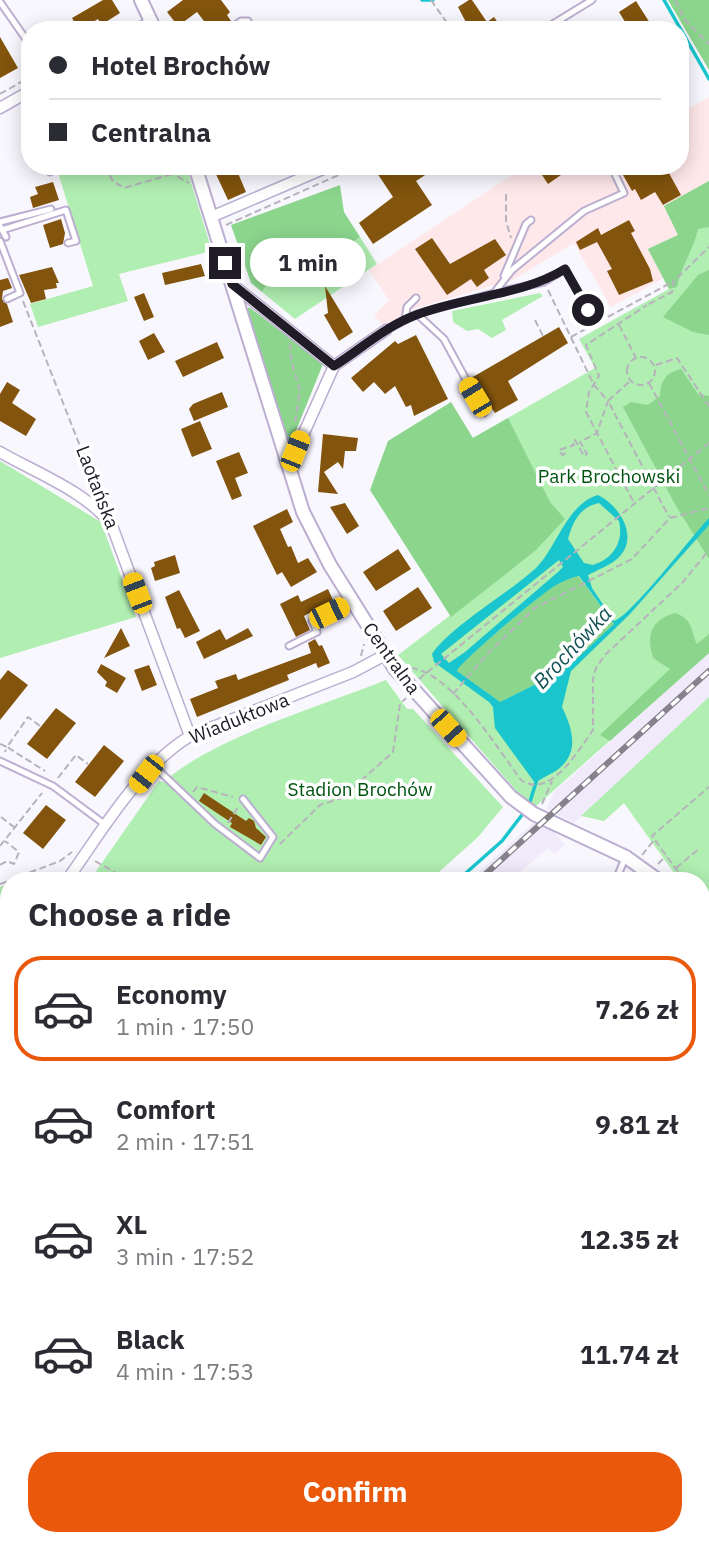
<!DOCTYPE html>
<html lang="en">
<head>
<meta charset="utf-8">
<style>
	:root { --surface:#fff; --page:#f2f2f3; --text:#2b2b33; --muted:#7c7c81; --line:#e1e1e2; --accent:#ea580c }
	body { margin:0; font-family:"IBM Plex Sans",sans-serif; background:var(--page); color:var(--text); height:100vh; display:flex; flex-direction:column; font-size:26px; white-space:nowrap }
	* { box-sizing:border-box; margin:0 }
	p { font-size:23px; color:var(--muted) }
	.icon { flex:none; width:38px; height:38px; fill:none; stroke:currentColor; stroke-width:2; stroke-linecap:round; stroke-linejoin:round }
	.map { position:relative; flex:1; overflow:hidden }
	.details { position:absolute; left:0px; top:872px; width:710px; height:674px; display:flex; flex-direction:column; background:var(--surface); border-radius:28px 28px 0 0; box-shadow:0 4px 18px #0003 }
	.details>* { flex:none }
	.banner { position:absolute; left:21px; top:21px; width:668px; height:154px; border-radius:28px; box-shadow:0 4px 18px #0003; display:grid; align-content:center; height:154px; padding:0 28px; background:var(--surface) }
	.end { position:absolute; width:32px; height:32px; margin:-16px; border:9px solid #1f1b27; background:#fff; box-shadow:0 0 0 4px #fff }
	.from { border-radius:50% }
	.bubble { position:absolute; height:49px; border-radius:24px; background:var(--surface); box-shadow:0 4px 18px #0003; font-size:23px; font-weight:800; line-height:49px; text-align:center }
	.car { position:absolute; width:21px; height:42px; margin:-21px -10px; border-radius:9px; box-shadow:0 0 5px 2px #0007; background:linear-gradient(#f5c518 24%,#345 0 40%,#f5c518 0 76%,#345 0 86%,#f5c518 0) }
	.banner b { display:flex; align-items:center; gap:24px; height:66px; font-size:26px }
	.banner b+b { border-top:2px solid var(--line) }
	.banner i { width:18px; height:18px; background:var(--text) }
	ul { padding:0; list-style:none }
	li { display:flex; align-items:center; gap:21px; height:105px; margin:0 14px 10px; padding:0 14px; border:4px solid transparent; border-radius:28px }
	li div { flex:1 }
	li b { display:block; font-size:26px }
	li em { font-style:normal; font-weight:800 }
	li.active { border-color:var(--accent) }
	li>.icon { width:63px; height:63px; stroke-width:1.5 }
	h2 { padding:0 28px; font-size:32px; line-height:84px }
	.button { display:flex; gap:14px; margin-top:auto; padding:14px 28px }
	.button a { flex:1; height:80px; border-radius:28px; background:var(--accent); color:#fff; font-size:28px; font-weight:800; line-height:80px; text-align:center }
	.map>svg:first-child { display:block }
	.built { fill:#f0eafb }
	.industrial { fill:#fee8ea }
	.green { fill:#b0eeb1 }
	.forest { fill:#8cd58d }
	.water { fill:#1ac5cd; fill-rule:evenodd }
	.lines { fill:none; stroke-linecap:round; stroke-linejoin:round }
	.stream { stroke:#1ac5cd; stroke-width:3.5 }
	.building { fill:#82540d }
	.service-casing { stroke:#bbaed0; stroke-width:9 }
	.minor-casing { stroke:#bbaed0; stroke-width:13 }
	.tertiary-casing { stroke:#bbaed0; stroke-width:16 }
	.path { stroke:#b6b3bc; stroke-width:2; stroke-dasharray:7 3.5; stroke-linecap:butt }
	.service { stroke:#fff; stroke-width:5 }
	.minor { stroke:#fff; stroke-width:10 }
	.tertiary { stroke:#fff; stroke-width:12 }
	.rail-casing { stroke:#85828c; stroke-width:6 }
	.rail { stroke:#fff; stroke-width:3.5; stroke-dasharray:10; stroke-linecap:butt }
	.route { stroke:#1f1b27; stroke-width:9 }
	.labels { text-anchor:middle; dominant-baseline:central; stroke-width:7; stroke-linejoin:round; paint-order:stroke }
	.park-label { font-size:19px; fill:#005410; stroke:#fff }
	.street-label { font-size:19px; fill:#1f1b27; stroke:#fff }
	.water-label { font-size:21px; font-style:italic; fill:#135356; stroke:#fff }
</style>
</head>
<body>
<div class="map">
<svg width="709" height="1545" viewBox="0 0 709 1545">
	<rect width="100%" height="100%" fill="#f9f7fe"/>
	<path class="built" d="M709,653V697L574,823L547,809L553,793Z
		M534,822L551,829L565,845L554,854L548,848L511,880H470Z"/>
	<path class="industrial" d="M709,97V181L664,206L678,235L649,249L664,278L611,307L574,243L513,280L413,309L384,327L374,315L389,300L369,270L526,166H681V113Z"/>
	<path class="green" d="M56,166H186L212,251L119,274L128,301L38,327L30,304L93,286Z
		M709,181V653L535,807L526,802L398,655L535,551L473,438L595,368L579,339L669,289L648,249L678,235L664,206Z
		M360,237L377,264L295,319L262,292C275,274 274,262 291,246L331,258Z
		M540,293L543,296L502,320L506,330L492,338L478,329L467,331L453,322L452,311Z
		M0,461L101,522L136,617L0,658Z
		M386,680L407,709H413L503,807L478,837L430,880H90L159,781L163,782C219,735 317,708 386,680Z
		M709,697V923L702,913V880H679L624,803L604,821L581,816Z
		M9,884V947L0,962V887Z
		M9,1012V1275L0,1283V1027Z
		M702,1122L709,1131V1545H0V1351L9,1343V1536H702Z"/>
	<path class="forest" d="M668,0H709V70Z
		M709,181V227L698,229C693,251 681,266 677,287L669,289L648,249L678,235L664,206Z
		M340,185L344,212L360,237L331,258L291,246C274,262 275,274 262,292L251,283L231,225Z
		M709,270V335L693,332L663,317L698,275Z
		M249,307L323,364L291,443L288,442L247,310Z
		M681,369L698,394L709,396V559L676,506L623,407L631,402L648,405L660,396C661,381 665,373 681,369Z
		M451,402L473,438L508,418L550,502L565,519L535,551L451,617L370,490L388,441Z
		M578,576L614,624L560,675L555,674L500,702L457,671C460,662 545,590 558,584C564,581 572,577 578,576Z
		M675,613C694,620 690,630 697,644L709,634V653L610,741L600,735L670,669L653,658C646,635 651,620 675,613Z"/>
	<path class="water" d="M598,495C619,505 641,538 617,559C609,566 597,570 588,575L592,588L614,621C632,615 691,537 709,518V525L629,615L571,671L562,707C573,730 581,755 554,772C547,776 540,779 535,783L495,728L493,707L489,702L434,662L432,654C451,626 509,593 536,568C557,547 567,504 598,495ZM599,503L619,521C624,542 613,559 593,565L584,563L568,539C573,521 580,507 599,503ZM559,560L563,567L558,572L465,652L449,663L441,654ZM579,576L614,624L560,674H556L500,702L457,671C460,662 545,590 558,584C564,581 572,577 579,576Z"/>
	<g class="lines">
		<path class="stream" d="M422,0H433
			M664,0L709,79
			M529,805L537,779
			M458,880L502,841L525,811
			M702,1093L709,1088
			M0,1297L9,1289
			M369,1536L376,1545"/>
	</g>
	<path class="building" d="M103,0H112L120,13L101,25L98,19L79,30L72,18Z
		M183,0H221L230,12L227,15L231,21L222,29L217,22L210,29L197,12L178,26L167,12Z
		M469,0H472L487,22L494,17L503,30H470L458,7Z
		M636,1L648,20L655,30H630L619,12Z
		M0,37L18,68L0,78Z
		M228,166H235L246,192L228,200L215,172Z
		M387,166H439L416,181L432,205L373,244L359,223L393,197L377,173Z
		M536,166H574L548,184Z
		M618,166H665L681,195L663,205L655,192L641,200L635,189L632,191Z
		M53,182L59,200L33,208L30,197L38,194L35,187Z
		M61,219L65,233L63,244L50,248L43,225Z
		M629,220L635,231L631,233L650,269L653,281L619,295L607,271L612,269L597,242L580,250L576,242L598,228L601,235Z
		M432,238L450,264L495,239L506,255L484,270L489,278L477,287L471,279L447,295L415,249Z
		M201,264L205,276L165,285L162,273Z
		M52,267L59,283H56L57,288L44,290L46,299L31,303L19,275Z
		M8,278L12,288L3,291L2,299L7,304L13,322L0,327V280Z
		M325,286L353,332L339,341L324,315L328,313Z
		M144,293L154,317L144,321L134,297Z
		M559,327L568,343L508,381L518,400L495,413L471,378Z
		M154,333L165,352L148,360L139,341Z
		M416,335L448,399L414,416L411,405L406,407L395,386L385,394L374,382L363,392L351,378L395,341L398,344Z
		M217,342L224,358L183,377L175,361Z
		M7,382L20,390L12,403L36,419L26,436L0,421V394Z
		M222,392L228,407L194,421L189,409L193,404Z
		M200,421L212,449L192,457L181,429Z
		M323,434L358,438L356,451H345L343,469L338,462L324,472L338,494L318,492Z
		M239,452L248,473L235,478L242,496L232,500L216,461Z
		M345,503L359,526L347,534L330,507Z
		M287,509L293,522L280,529L288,547L291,546L298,563L308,558L317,572L291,587L282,572L277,575L253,526Z
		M398,549L411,569L376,591L363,572Z
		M175,555L180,573L155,581L151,568L155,566L154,562Z
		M418,587L432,608L396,631L383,611Z
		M328,589L333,600L304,616L310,630L296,637L280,604L298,595L301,602Z
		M179,590L200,631L185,638L180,628L177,629L165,597Z
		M121,628L130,646L104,658Z
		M248,628L253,636L204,659L196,642L220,629L226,640Z
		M315,639L319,646L322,645L330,663L318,668L316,663L287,675L289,680L197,717L190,699L218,688L215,681L236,674L238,680L311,653L308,643Z
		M101,664L126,678L117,693L105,686L107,682L97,672Z
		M149,665L157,685L142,691L134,670Z
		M8,670L28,685L0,720V680Z
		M56,708L76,723L47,759L27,744Z
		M104,745L124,761L95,797L75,782Z
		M204,793L246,821L249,818L254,821L256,828L266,837L261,845L230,827L232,823L199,801Z
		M46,805L66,820L43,849L23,833Z"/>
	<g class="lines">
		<g class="service-casing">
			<path id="service" d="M0,2L30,45
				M228,30L241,21H248
				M543,30L592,0
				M48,166L50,172
				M0,222L51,209
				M0,226L6,237
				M2,230L66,210L76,241L68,243
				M0,241L20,293L7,299
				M504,276L526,224L531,220
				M494,293L544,282L565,269L588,310
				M417,314L444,339L484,413
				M405,320L407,307L416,298
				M386,330L417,314L494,293L512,270L584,211L624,193L611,166
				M289,646L317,632L312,621L353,601
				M0,761L53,786L107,826
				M154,766L215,824L260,858L273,837L243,799
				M616,880L625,858
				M702,1037L709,1046"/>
		</g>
		<g class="minor-casing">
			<path id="minor" d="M136,30L152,21
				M0,108L30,91
				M211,217L330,166
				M232,284L334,366L289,466
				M334,366L386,330
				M0,452C36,473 88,492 112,526L190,736
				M67,880C102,831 138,768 190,736L353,672L385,655
				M0,990L9,975"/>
		</g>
		<g class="tertiary-casing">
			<path id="tertiary" d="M141,0L155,30
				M195,166L303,512L330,565L395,669L511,797L534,814L626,857L658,880
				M702,936L709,947"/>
		</g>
		<path class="path" d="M431,0L452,30
			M675,0L684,19L709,44
			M117,30L125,25
			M0,94L30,77
			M104,166L113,181L124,188L172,174
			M159,166L189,183
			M506,194V221L511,238
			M226,225L359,166
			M548,290L594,385L608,401L597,433L580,442L587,454L584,456L575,440L572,442L574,445L559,450L562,455L566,453L564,450
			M23,301L100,497
			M649,304L672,292L674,281L709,247
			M535,320L543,336
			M619,325L636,358
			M571,337L674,281
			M290,343L291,360L300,390L295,423
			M627 371a14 14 0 1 1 28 0a14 14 0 1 1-28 0Z
			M656,365L677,358L709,406
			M629,382L608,401L669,517
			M649,383L709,495
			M633,501L586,412L589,392L599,376L586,345L647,305
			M361,656L364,644
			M411,668C452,673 497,748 521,780C550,800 578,751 593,730V679L596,668L605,655L683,582L709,550
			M419,679L709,443
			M453,694L489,652L535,608L632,559L670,518L709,508
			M40,726L28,717L7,747L45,771
			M0,744L7,747L5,752
			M58,778L76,755L88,764
			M193,792L197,787L233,797
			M542,804L552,781
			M1,817L14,827
			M228,823L238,807
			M280,844L320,805L342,798L393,752L400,704L406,698
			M0,846L42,793
			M642,855L654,840
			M95,861L128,880
			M658,864L666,856
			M0,865L7,861L14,864L19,852L5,841
			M676,868L700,848
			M10,880L60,861L72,852
			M106,880L112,873
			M684,880L652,836L709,787
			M0,884L9,881
			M702,906L709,916
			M0,1121L9,1110
			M702,1128L709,1137
			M702,1176L709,1171
			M0,1245L9,1234
			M702,1265L709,1259
			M702,1355L709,1350
			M0,1415L9,1407
			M702,1445L709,1440
			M702,1535L709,1530
			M119,1536L125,1545
			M360,1536L367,1545
			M376,1536L383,1545
			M631,1536L638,1545
			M69,1545L82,1536
			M194,1545L207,1536
			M321,1545L334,1536
			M444,1545L456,1536
			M566,1545L578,1536
			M688,1545L699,1536"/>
		<use href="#service" class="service"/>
		<use href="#minor" class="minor"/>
		<use href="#tertiary" class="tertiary"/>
		<g class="rail-casing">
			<path id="rail" d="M479,880L709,671
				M0,1324L9,1316"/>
		</g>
		<use href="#rail" class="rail"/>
	</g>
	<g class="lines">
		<path class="route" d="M225,263L232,284L334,366C361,349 386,326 416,315C465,296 521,296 565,269L588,310"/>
	</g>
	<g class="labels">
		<g class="park-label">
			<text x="609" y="476">Park Brochowski</text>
			<text x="360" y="789">Stadion Brochów</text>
		</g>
		<g class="street-label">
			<text transform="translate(98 487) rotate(69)">Laotańska</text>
			<text transform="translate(392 658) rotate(54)">Centralna</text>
			<text transform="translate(239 718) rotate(-22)">Wiaduktowa</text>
		</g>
		<g class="water-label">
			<text transform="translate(572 647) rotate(-47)">Brochówka</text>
		</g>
	</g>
</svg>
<i class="end from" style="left:588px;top:310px"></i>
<i class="end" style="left:225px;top:263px"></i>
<div class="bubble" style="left:250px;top:238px;width:116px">1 min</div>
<i class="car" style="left:475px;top:397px;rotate:329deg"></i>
<i class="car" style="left:295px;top:451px;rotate:22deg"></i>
<i class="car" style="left:137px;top:593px;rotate:339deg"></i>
<i class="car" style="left:329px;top:613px;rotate:64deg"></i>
<i class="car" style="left:448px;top:728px;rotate:138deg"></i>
<i class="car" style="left:146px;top:774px;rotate:218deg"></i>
<div class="banner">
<b><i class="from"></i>Hotel Brochów</b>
<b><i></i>Centralna</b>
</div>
<section class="details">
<h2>Choose a ride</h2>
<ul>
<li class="active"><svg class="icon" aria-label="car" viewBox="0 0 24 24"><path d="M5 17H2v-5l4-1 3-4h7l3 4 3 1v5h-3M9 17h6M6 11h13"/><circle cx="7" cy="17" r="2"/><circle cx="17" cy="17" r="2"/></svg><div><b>Economy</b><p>1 min · 17:50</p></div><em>7.26 zł</em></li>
<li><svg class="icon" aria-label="car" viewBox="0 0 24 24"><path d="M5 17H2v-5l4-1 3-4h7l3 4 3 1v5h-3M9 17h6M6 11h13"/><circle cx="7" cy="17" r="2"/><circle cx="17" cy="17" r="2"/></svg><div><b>Comfort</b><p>2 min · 17:51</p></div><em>9.81 zł</em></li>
<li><svg class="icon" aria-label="car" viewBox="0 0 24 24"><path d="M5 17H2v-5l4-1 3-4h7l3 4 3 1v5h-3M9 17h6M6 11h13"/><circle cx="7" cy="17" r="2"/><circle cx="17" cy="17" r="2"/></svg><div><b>XL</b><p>3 min · 17:52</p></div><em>12.35 zł</em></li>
<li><svg class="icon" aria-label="car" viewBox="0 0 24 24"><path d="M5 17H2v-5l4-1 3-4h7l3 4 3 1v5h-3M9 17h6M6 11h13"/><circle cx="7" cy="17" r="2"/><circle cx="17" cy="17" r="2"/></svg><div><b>Black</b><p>4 min · 17:53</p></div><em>11.74 zł</em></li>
</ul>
<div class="button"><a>Confirm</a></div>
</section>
</div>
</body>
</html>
